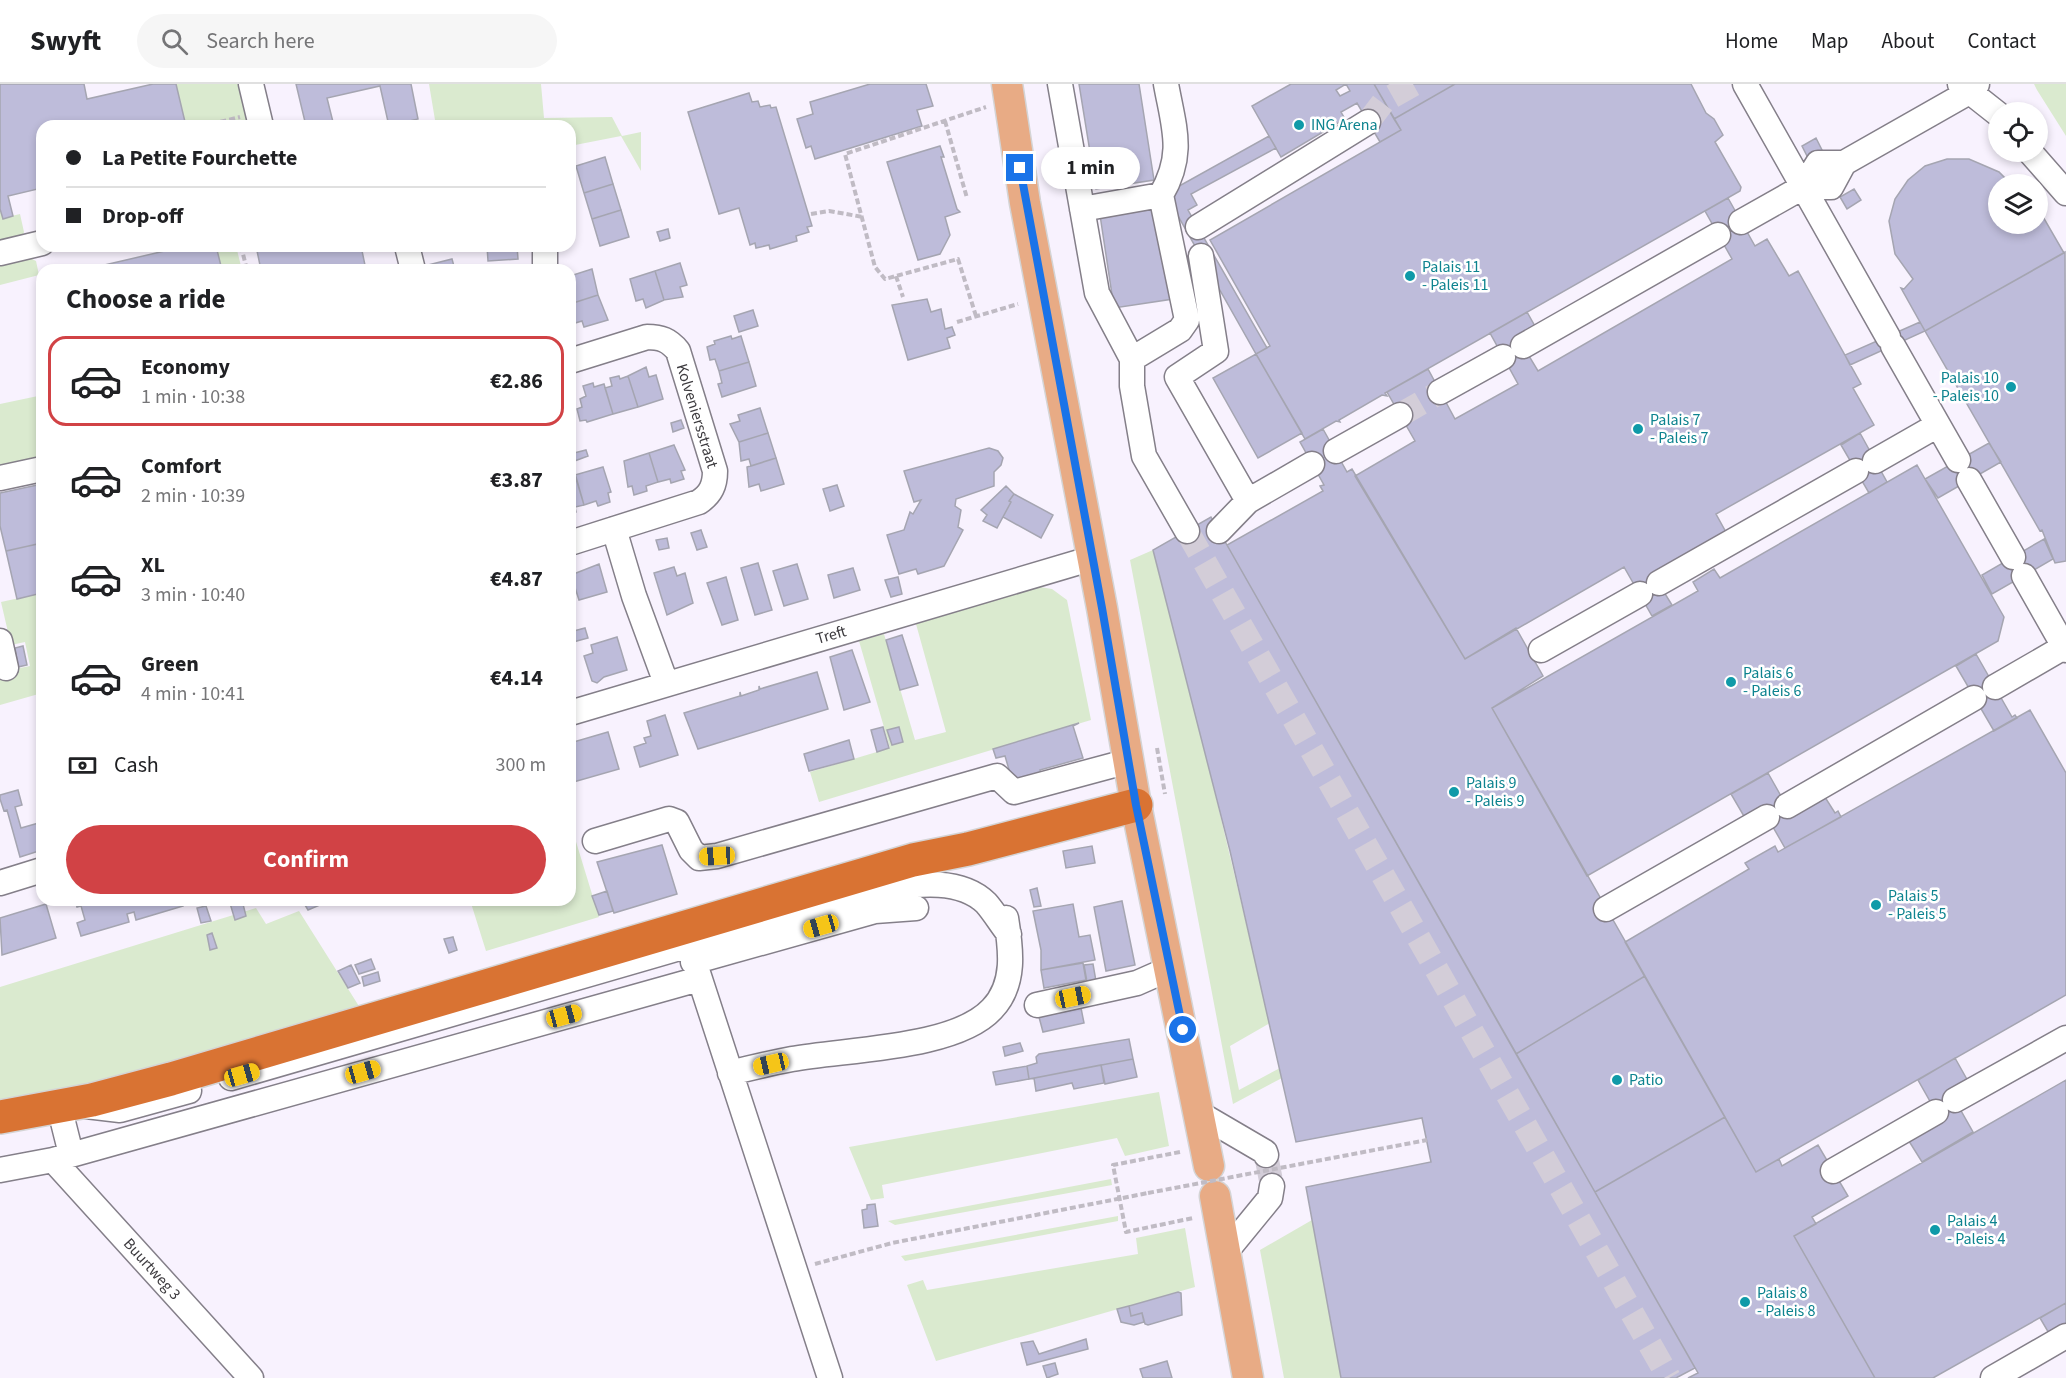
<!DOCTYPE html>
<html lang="en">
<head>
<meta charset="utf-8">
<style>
	:root { --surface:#fff; --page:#f6f6f6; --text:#202124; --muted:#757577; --line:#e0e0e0; --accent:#d14245 }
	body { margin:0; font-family:"Source Sans 3",sans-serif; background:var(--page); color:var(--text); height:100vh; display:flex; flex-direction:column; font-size:22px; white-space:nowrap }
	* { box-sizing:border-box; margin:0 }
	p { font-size:20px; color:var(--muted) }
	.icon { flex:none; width:33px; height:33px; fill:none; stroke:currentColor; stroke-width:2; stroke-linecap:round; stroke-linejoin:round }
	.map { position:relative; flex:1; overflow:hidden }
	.drawer { position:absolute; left:36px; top:180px; width:540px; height:642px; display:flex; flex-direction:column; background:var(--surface); border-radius:18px; box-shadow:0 3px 9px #0003 }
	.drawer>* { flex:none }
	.top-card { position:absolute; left:36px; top:36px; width:540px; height:132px; border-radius:18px; box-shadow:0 3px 9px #0003; display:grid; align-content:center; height:132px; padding:0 30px; background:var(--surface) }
	.buttons { position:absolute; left:1988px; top:18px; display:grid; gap:12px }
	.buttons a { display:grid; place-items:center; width:60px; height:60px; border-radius:50%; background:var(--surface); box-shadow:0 3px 9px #0003; font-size:30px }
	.end { position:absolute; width:27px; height:27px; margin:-14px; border:8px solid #1a73e8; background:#fff; box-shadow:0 0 0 3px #fff }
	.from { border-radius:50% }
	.bubble { position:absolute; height:42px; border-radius:21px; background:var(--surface); box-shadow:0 3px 9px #0003; font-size:20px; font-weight:700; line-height:42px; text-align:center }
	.car { position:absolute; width:18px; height:36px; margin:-18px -9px; border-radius:8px; box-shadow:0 0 4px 2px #0007; background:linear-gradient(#f5c518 24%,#345 0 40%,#f5c518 0 76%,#345 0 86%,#f5c518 0) }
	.top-card b { display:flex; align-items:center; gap:21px; height:57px; font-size:22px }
	.top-card b+b { border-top:2px solid var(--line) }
	.top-card i { width:15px; height:15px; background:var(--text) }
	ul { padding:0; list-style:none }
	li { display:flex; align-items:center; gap:18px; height:90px; margin:0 12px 9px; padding:0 18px; border:3px solid transparent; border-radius:18px }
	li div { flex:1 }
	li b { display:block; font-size:22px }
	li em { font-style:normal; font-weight:700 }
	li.active { border-color:var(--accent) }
	li>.icon { width:54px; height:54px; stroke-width:1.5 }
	h2 { padding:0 30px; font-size:27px; line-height:72px }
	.pay { display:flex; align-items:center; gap:15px; height:66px; padding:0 30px; font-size:22px }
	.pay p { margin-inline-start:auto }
	.cta { display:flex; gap:12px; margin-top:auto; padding:12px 30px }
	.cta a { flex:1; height:69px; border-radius:36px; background:var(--accent); color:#fff; font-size:24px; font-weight:700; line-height:69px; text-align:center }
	header { display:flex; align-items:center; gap:36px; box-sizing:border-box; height:84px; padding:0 30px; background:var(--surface); border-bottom:2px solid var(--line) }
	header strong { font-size:28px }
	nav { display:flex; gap:33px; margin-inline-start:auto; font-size:21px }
	.search { width:420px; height:54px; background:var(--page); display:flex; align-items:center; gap:15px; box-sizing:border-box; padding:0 21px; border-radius:33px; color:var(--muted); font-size:22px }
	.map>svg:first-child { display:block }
	.green { fill:#daeacf }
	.building { fill:#bebcda; stroke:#a5a5b1; stroke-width:1.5 }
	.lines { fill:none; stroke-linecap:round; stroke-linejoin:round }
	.minor-tunnel { stroke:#d3cdd8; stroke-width:24; stroke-dasharray:24 12; stroke-linecap:butt }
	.minor-casing { stroke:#847f89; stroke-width:27 }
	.major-casing { stroke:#d4d4d5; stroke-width:33 }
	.highway-casing { stroke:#d4d4d5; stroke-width:36 }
	.path { stroke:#c0bbc4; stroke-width:4; stroke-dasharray:6 3; stroke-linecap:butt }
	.minor { stroke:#fff; stroke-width:24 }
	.major { stroke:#e8ab85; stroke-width:30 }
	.highway { stroke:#d97333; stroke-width:33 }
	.path-bridge { stroke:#c0bbc4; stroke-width:4; stroke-dasharray:6 3; stroke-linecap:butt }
	.route { stroke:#1a73e8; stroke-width:8 }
	.culture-dot { fill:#0f9aa8; stroke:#fff; stroke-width:2 }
	.labels { text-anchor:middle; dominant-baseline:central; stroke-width:5; stroke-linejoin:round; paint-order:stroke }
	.culture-label { font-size:16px; fill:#0d838f; stroke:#fff; text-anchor:start }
	.street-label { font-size:16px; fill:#3d3b3f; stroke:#fff }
</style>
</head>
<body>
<header>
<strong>Swyft</strong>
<div class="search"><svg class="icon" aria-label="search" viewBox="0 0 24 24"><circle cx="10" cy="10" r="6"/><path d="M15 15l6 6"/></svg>Search here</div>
<nav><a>Home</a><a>Map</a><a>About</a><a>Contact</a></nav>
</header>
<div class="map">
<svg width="2066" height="1294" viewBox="0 0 2066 1294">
	<rect width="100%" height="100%" fill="#f8f2fe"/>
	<path class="green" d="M176,0H238L248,42H186Z
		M429,0H541L544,34L612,33L622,52L641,48V87L621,52L570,62V42H436Z
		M2034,0H2066V52L2037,6Z
		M0,126L3,134L20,130L24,148L22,153L0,158Z
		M216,162H236L242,186H222Z
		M28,173L36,177L39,191L0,201V180Z
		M38,312L42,329V372L0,381V320Z
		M1153,466L1205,668L1270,939L1230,962L1239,1006L1280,984L1282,994L1233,1020L1130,476Z
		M1040,503L1052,505L1067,516L1091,636L819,718L810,688L890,664L859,557L884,550L915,656L946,648L916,540Z
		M42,509V609L0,621V588L30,582L25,558L11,561L1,518Z
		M570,738L599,833L486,867L470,816H570Z
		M256,824L266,840L299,827L362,927L155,988L0,1021V903Z
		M1159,1008L1169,1062L1125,1072L1117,1054L882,1101L884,1114L871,1116L849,1063Z
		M1111,1095L1112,1101L895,1141L888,1137Z
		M1118,1132V1137L905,1177L901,1172Z
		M1312,1136L1341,1294H1284L1260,1166Z
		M1185,1144L1195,1203L936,1277L907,1201L923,1196L927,1206L1138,1170L1136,1154Z"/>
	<path class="building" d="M0,0H84L87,15L153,0H176L186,42H42V104L8,112L13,132L3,135L0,125Z
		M296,0H411L418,35L389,42L380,2L327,14L334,42H306Z
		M870,0H926L933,22L917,26L922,42L815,75L811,62L806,64L797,35L813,30L810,18Z
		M1079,0H1139L1154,96L1096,105Z
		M1291,0H1346L1336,6L1340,12L1350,7L1346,0H1374L1401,46L1380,58L1357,19L1341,28L1345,35L1281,73L1252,22Z
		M1374,0H1455L1394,35Z
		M1455,0H1691L1706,29L1714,35L1723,51L1715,58L1741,103L1740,107L1385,309L1387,312L1382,311L1339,336L1340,338L1336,337L1305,355L1256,270L1270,262L1210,156L1401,46L1394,35Z
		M749,9L752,18L758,17L760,23L770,21L771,24L776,23L812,142L807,143L809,148L796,152L797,157L770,165L769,161L756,164L755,159L750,161L739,124L719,130L688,28Z
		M1269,52L1276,64L1191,110L1197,121L1188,126L1267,264L1256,270L1178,132L1163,111Z
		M1816,54L1822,66L1808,74L1802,62Z
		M940,62L944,73H941L957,125L960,128L945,133L950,151L940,170L918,176L887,78Z
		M605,73L613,100L584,109L576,82Z
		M1947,75H1969L1999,88L2011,100H1998V140H2037L2038,124L2064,169L1925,247L1901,204L1904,205L1913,195L1895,170L1889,137L1895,115L1908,96L1925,82Z
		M613,100L621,126L592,135L584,109Z
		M1854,105L1861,116L1847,125L1840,113Z
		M1728,114L1755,162L1767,155L1789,192L1798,187L1861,300L1853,304L1874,341L1716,430L1727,450L1654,492L1672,521L1652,532L1624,483L1465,575L1355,392L1415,357L1387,308L1428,285L1455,335L1518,300L1490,249L1527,228L1536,244L1523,262L1538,287L1732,175L1705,127Z
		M1158,122L1173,215L1114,224L1100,131Z
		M621,126L629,153L600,162L592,135Z
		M668,145L670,154L660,157L657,148Z
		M186,162H216L222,186H83Z
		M256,162H361L366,186H261Z
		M487,162H517L518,175L488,177Z
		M2065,168L2066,477L2055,479L2042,446L2040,447L1925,247Z
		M452,175L455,186H425L424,182Z
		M680,179L687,201L680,203L683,213L664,216L655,187Z
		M592,185L598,211L570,220V192Z
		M655,187L664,216L646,224L643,215L636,217L630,195Z
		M598,211L608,236L584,243L582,237L572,240L570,220Z
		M927,215L931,228L941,225L945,245L952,243L955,251L947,254L950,264L908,276L892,221Z
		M753,226L758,242L739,248L734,232Z
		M1920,238L1925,247L1850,281L1845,271Z
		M731,252L732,255L741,252L749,278L719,287L715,275L710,276L707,263L715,260L714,257Z
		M1256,270L1302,349L1258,374L1213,294Z
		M749,278L756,302L722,313L718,300L722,299L719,287Z
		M646,283L649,293L656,291L663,315L638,323L628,292Z
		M619,292L620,295L628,292L638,323L613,330L605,304L612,302L610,294Z
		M593,299L594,303L604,300L613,330L587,338L586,336L580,337L577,325L582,323L580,315L586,312L583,302Z
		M760,324L768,349L739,358L730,340L740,337L738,331Z
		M681,336L684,344L673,348L671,339Z
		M1323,345L1347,388L1352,385L1465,575L1516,544L1543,592L1492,624L1645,892L1516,970L1227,461L1323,407L1320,402L1324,401L1300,358Z
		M768,349L776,374L751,382L749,375L741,377L739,358Z
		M1860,349L1887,398L1869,409L1841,361Z
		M1989,359L2001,378L1938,414L1925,395Z
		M674,361L685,386L681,387L684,395L671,399L670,395L658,398L649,369Z
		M989,364L998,367L1003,374L1001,381L994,388V402L956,415L955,422L961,426L958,443L963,446L944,482L918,490L916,485L899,490L887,451L904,446L910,428L913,430L921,416L914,418L904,387Z
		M586,366L588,372L572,378L570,370Z
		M649,369L658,398L646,402L647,407L634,411L632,402L628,403L624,377Z
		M776,374L784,400L761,407L759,400L749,403L747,383Z
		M1917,381L2004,533L1998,557L1587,792L1492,624L1698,507L1693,498L1714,485L1720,494Z
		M603,383L611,408L608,409L610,418L598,422L596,417L584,421L575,391Z
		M576,393L584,421L575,423L576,428L570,430V395Z
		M42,400V459L6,467L0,442V409Z
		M837,401L844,422L830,427L823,405Z
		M1006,402L1014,410L1009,417L1011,418L997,444L983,437L987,431L981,426Z
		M1014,410L1053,431L1041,454L1003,433L1011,418L1009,417Z
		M1211,433L1695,1284L1676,1294H1341L1306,1103L1431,1078L1422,1034L1296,1058L1230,767L1153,466Z
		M701,446L707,463L697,466L691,449Z
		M667,454L669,464L659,466L656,456Z
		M2044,455L2053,475L1992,510L1982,491Z
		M42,459V509L17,515L6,467Z
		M758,479L772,526L755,531L741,484Z
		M599,480L607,508L579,516L571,491Z
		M797,480L808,515L784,522L773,487Z
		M674,483L677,492L685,489L693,519L667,531L654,489Z
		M853,484L860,506L834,514L828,491Z
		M726,493L738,536L722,541L707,499Z
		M898,493L902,510L891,513L885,496Z
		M585,544L588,554L573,558L570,548Z
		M902,551L918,601L900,606L886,556Z
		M617,553L627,586L604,593L597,599L592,597L584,572L593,569L591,561Z
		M23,562L27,581L18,583L15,564Z
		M852,566L870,618L844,626L830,573Z
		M1976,570L2012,633L2015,631L2017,634L1994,647L1956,582Z
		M817,588L828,625L698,665L684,629L740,612V608L741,612L759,606V602L760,605Z
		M2030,626L2066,689V911L1756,1088L1625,858L1749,785L1745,779L1775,762L1778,768Z
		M665,631L678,671L640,683L634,663L646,659L644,654L651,652L647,637Z
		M1079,639L1073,642L1083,674L1040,686L1042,691L1012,696L1005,672L996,674L993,665Z
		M883,643L889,664L877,668L871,646Z
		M899,643L903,658L892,661L887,646Z
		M608,648L619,685L570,699V659Z
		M849,656L854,675L809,687L804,670Z
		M1768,689L1790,728L1823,710L1835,729L1838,727L1841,733L1785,764L1762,724L1745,734L1731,710Z
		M18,706L22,721L15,723L21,744L42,738V766L20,773L7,726L4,727L0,715V711Z
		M662,761L677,810L614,829L597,778Z
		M1092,762L1095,779L1066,784L1063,767Z
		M1037,804L1041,822L1034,823L1030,806Z
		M607,807L613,827L599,831L592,812Z
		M75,816H181L183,822L136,836L134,828L127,830L129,838L81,852L77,839L85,836L81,822L77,823Z
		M229,816H242L246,832L235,836Z
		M302,816H317L320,821L308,826Z
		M1122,817L1135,881L1106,887L1094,823Z
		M46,820L56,854L2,871L0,834Z
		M1073,820L1079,853L1090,851L1095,876L1041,886V866L1033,827Z
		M206,822L211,837L201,839L197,824Z
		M212,849L217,864L210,866L207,851Z
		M453,853L457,866L449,869L444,855Z
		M371,875L375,885L359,890L355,881Z
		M1083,879L1086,896L1044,904L1041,886Z
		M1093,880L1096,897L1087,898L1084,881Z
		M351,881L360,899L348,904L338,887Z
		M378,888L380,897L364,902L362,893Z
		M1645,892L1725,1033L1595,1108L1516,970Z
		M1081,924L1084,939L1043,948L1039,933Z
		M1129,955L1133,975L1029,995L1027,982L1037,979L1036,973L1039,970Z
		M1020,959L1023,967L1005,972L1003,963Z
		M1955,974L1969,999L1951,1009L1973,1048L1922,1078L1907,1054L1940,1035L1918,996Z
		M1133,975L1137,993L1105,1000L1101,981Z
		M1101,981L1104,999L1074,1005L1072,999L1036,1007L1034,994Z
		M1027,982L1029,995L996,1001L993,988Z
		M2066,996V1219L1933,1294H1875L1794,1152Z
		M1725,1033L1756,1088L1779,1075L1782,1082L1818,1061L1848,1112L1812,1133L1816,1140L1794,1152L1875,1294H1688L1698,1289L1595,1108Z
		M875,1120L878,1142L864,1144L862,1126L867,1125V1121Z
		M1178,1208L1181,1209L1182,1231L1148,1241L1145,1240L1142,1229L1131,1232L1129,1222Z
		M2066,1219V1252L2050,1251L2040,1234Z
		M1129,1222L1131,1232L1142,1229L1144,1238L1134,1241L1121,1238L1117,1225Z
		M1086,1255L1088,1265L1027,1281L1021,1259L1033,1257L1039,1270Z
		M1167,1277L1172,1294H1143L1140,1285Z
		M1055,1279L1058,1290L1047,1294L1043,1282Z"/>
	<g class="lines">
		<path class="minor-tunnel" d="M1368,38L1384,17L1414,0
			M1400,331L1440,308
			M1187,447L1669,1294
			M1266,1071L1272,1102"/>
		<g class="minor-casing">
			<path id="minor" d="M251,0L261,42
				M1060,0L1097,209L1132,275L1180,246L1187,236L1161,111C1185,70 1174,44 1166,0
				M1745,0L1888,253
				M1960,0L1998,30
				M2030,68L2066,109
				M1803,103H1831L1844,79L1969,8L1977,0
				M1082,125L1161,111
				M1741,138L1803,103L1818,79H1844
				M1198,143L1368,38
				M407,162L413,186
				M545,162V186
				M0,169L42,159
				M1201,172L1216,267L1177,293L1248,417L1312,380
				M1523,262L1718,151
				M1893,262L1958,376
				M1132,275V302L1144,372L1187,447
				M570,277L647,253C661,253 669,256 678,267L715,387C715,401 711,410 699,418L570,459
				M1440,308L1503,273
				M1336,367L1400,331
				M1875,377L1938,341
				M0,394L42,385
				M1969,396L2013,473
				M614,445L634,512L666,599
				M1219,447L1248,417
				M2024,492L2066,566
				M1659,499L1856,387
				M0,557L6,584
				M1541,566L1640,510
				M1995,603L2066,562
				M570,629L1093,474
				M1787,722L1974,614
				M595,757L669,735L677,738L691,766L699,774L717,772L997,692L1014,708L1129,677
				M0,799L42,786
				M1606,825L1767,733
				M684,846L830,1294
				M693,878L875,827L916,824
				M1037,921L1137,899L1171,884
				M730,989C750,984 771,979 792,975C846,965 955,965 992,925C1016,900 1011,865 1006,834
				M231,994L886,804C917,800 961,794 986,819C994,828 1001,840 1009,850
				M1955,1016L2066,954
				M59,1022L71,1070
				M86,1022L120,1026L189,1007
				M1200,1030L1265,1068L1266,1071
				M53,1076L251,1294
				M0,1086L53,1076L699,895
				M1833,1087L1936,1028
				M1225,1169L1270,1114L1272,1102
				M1993,1294L2066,1252"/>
		</g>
		<g class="major-casing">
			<path id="major" d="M1007,0L1025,119L1102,524L1136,721L1209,1082
				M1215,1112L1248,1294"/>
		</g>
		<g class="highway-casing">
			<path id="highway" d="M0,1033L92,1016L171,995L913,776L968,765L1136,721"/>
		</g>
		<path class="path" d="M945,37L967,114
			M203,42L240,33
			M811,130L829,127L863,133
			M241,162L247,186
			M896,192L903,213
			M976,232L958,175L885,195L875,183L845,70L986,23
			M957,238L1018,220
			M1157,664L1165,710
			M1180,1068L1113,1081L1126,1148L1193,1134
			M815,1180L892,1159L1148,1109"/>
		<use href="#minor" class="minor"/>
		<use href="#major" class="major"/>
		<use href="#highway" class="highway"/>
		<path class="path-bridge" d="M1148,1109L1427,1056"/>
	</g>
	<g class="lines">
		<path class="route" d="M1020,84L1102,524L1136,721L1183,946"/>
	</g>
	<g class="culture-dot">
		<circle cx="1299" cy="41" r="6"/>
		<circle cx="1410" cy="192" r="6"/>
		<circle cx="2011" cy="303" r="6"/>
		<circle cx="1638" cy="345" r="6"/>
		<circle cx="1731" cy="598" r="6"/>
		<circle cx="1454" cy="708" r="6"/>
		<circle cx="1876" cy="821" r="6"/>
		<circle cx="1617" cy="996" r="6"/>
		<circle cx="1935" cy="1146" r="6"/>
		<circle cx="1745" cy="1218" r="6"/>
	</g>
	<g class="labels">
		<g class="culture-label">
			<text x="1311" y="41">ING Arena</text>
			<text x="1422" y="183">Palais 11<tspan x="1422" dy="18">- Paleis 11</tspan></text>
			<text x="1999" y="294" text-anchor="end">Palais 10<tspan x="1999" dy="18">- Paleis 10</tspan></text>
			<text x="1650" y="336">Palais 7<tspan x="1650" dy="18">- Paleis 7</tspan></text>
			<text x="1743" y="589">Palais 6<tspan x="1743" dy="18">- Paleis 6</tspan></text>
			<text x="1466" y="699">Palais 9<tspan x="1466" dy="18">- Paleis 9</tspan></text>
			<text x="1888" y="812">Palais 5<tspan x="1888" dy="18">- Paleis 5</tspan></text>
			<text x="1629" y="996">Patio</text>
			<text x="1947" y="1137">Palais 4<tspan x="1947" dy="18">- Paleis 4</tspan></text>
			<text x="1757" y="1209">Palais 8<tspan x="1757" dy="18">- Paleis 8</tspan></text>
		</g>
		<g class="street-label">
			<text transform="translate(697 332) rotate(73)">Kolveniersstraat</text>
			<text transform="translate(831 551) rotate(-16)">Treft</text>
			<text transform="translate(152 1185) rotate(48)">Buurtweg 3</text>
		</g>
	</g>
</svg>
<div class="buttons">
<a><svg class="icon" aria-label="locate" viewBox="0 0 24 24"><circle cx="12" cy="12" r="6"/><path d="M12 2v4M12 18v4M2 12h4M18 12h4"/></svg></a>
<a><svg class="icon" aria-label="layers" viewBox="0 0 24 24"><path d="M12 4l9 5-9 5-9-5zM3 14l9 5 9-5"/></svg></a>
</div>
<i class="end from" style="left:1183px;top:946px"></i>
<i class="end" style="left:1020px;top:84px"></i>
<div class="bubble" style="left:1041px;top:63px;width:99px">1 min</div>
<i class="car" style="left:717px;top:772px;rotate:267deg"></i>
<i class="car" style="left:821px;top:842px;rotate:254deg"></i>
<i class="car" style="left:1073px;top:913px;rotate:78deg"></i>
<i class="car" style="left:564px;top:932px;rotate:75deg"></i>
<i class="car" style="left:771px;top:980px;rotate:257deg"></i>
<i class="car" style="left:363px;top:988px;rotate:74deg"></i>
<i class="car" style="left:242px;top:991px;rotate:74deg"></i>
<div class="top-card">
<b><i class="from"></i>La Petite Fourchette</b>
<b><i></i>Drop-off</b>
</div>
<section class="drawer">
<h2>Choose a ride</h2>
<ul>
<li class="active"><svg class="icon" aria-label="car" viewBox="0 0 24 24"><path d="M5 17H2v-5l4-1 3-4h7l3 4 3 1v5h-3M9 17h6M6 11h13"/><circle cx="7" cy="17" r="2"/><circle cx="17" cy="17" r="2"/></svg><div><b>Economy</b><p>1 min · 10:38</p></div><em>€2.86</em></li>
<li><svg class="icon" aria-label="car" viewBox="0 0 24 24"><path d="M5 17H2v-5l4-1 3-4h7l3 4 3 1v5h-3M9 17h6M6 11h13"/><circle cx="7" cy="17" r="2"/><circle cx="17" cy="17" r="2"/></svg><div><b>Comfort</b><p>2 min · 10:39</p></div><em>€3.87</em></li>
<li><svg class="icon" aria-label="car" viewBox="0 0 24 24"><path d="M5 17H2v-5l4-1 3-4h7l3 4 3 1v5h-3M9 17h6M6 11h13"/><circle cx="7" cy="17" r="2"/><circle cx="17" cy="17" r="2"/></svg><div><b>XL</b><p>3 min · 10:40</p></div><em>€4.87</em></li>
<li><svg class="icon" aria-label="car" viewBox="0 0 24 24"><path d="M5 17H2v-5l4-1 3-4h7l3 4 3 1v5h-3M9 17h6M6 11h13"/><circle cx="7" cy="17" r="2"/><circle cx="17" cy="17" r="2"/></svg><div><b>Green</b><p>4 min · 10:41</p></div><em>€4.14</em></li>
</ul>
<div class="pay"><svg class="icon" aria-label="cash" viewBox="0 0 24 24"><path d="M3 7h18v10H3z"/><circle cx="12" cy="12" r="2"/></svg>Cash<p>300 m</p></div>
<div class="cta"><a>Confirm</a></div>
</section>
</div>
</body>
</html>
